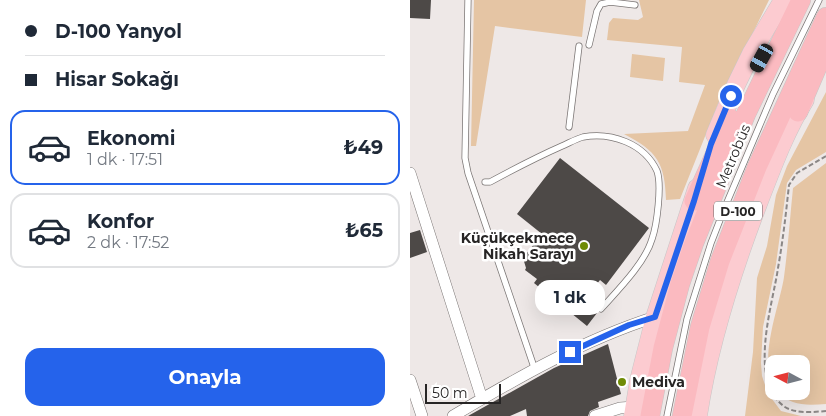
<!DOCTYPE html>
<html lang="tr">
<head>
<meta charset="utf-8">
<style>
	:root { --surface:#fff; --page:#f6f6f7; --text:#1f2937; --muted:#747a83; --line:#e0e1e3; --accent:#2563eb }
	body { margin:0; font-family:Montserrat,sans-serif; background:var(--page); color:var(--text); height:100vh; display:flex; flex-direction:column; font-size:19px; white-space:nowrap }
	* { box-sizing:border-box; margin:0 }
	p { font-size:16px; color:var(--muted) }
	.icon { flex:none; width:28px; height:28px; fill:none; stroke:currentColor; stroke-width:2; stroke-linecap:round; stroke-linejoin:round }
	.map { position:relative; flex:1; overflow:hidden }
	.panel { display:flex; flex-direction:column; background:var(--surface); width:410px }
	.panel>* { flex:none }
	.guide { display:grid; align-content:center; height:110px; padding:0 25px; background:var(--surface) }
	.needle { width:32px; rotate:277deg }
	.tools { position:absolute; left:355px; top:355px; display:grid; gap:10px }
	.tools a { display:grid; place-items:center; width:45px; height:45px; border-radius:10px; background:var(--surface); box-shadow:0 5px 20px #0002; font-size:25px }
	.scale { position:absolute; left:15px; bottom:12px; width:76px; box-sizing:border-box; padding-left:5px; border:2px solid #272525; border-top:0; font-size:14px; line-height:18px; white-space:nowrap; color:#272525; -webkit-text-stroke:4px #fff; paint-order:stroke }
	.end { position:absolute; width:22px; height:22px; margin:-11px; border:6px solid #2563eb; background:#fff; box-shadow:0 0 0 2px #fff }
	.from { border-radius:50% }
	.bubble { position:absolute; height:35px; border-radius:15px; background:var(--surface); box-shadow:0 5px 20px #0002; font-size:16px; font-weight:700; line-height:35px; text-align:center }
	.car { position:absolute; width:15px; height:30px; margin:-15px -8px; border-radius:6px; box-shadow:0 0 4px 1px #0007; background:linear-gradient(#222 24%,#8ab4d8 0 40%,#222 0 76%,#8ab4d8 0 86%,#222 0) }
	.guide b { display:flex; align-items:center; gap:18px; height:48px; font-size:19px }
	.guide b+b { border-top:1px solid var(--line) }
	.guide i { width:12px; height:12px; background:var(--text) }
	ul { padding:0; list-style:none }
	li { display:flex; align-items:center; gap:15px; height:75px; margin:0 10px 8px; padding:0 15px; border:2px solid var(--line); border-radius:15px }
	li div { flex:1 }
	li b { display:block; font-size:19px }
	li em { font-style:normal; font-weight:700 }
	li.active { border-color:var(--accent) }
	li>.icon { width:45px; height:45px; stroke-width:1.5 }
	.button { display:flex; gap:10px; margin-top:auto; padding:10px 25px }
	.button a { flex:1; height:58px; border-radius:15px; background:var(--accent); color:#fff; font-size:20px; font-weight:700; line-height:58px; text-align:center }
	main { display:flex; flex:1; min-height:0 }
	.map>svg:first-child { display:block }
	.green { fill:#e5c5a4 }
	.building { fill:#4d4947 }
	.lines { fill:none; stroke-linecap:round; stroke-linejoin:round }
	.service-casing { stroke:#7b7675; stroke-width:7 }
	.minor-casing { stroke:#7b7675; stroke-width:12 }
	.primary-casing { stroke:#c7c6c6; stroke-width:19 }
	.trunk-casing { stroke:#c7c6c6; stroke-width:20 }
	.path { stroke:#8b8786; stroke-width:2; stroke-dasharray:5 2.5; stroke-linecap:butt }
	.service { stroke:#fff; stroke-width:5.5 }
	.minor { stroke:#fff; stroke-width:11 }
	.primary { stroke:#fccbd0; stroke-width:18 }
	.trunk { stroke:#fbbac0; stroke-width:19 }
	.route { stroke:#2563eb; stroke-width:6 }
	.poi-dot { fill:#6f8b05; stroke:#fff; stroke-width:2 }
	.labels { text-anchor:middle; dominant-baseline:central; stroke-width:5; stroke-linejoin:round; paint-order:stroke }
	.shield { fill:#fff; stroke:#686666; stroke-width:1 }
	.shield-label { font-size:12px; font-weight:bold; fill:#272525 }
	.street-label { font-size:14px; fill:#272525; stroke:#fff }
	.poi-label { font-size:14px; font-weight:bold; fill:#272525; stroke:#fff; text-anchor:end }
</style>
</head>
<body>
<main>
<section class="panel">
<div class="guide">
<b><i class="from"></i>D-100 Yanyol</b>
<b><i></i>Hisar Sokağı</b>
</div>
<ul>
<li class="active"><svg class="icon" aria-label="car" viewBox="0 0 24 24"><path d="M5 17H2v-5l4-1 3-4h7l3 4 3 1v5h-3M9 17h6M6 11h13"/><circle cx="7" cy="17" r="2"/><circle cx="17" cy="17" r="2"/></svg><div><b>Ekonomi</b><p>1 dk · 17:51</p></div><em>₺49</em></li>
<li><svg class="icon" aria-label="car" viewBox="0 0 24 24"><path d="M5 17H2v-5l4-1 3-4h7l3 4 3 1v5h-3M9 17h6M6 11h13"/><circle cx="7" cy="17" r="2"/><circle cx="17" cy="17" r="2"/></svg><div><b>Konfor</b><p>2 dk · 17:52</p></div><em>₺65</em></li>
</ul>
<div class="button"><a>Onayla</a></div>
</section>
<div class="map">
<svg width="416" height="416" viewBox="0 0 416 416">
	<rect width="100%" height="100%" fill="#eee8e7"/>
	<path class="green" d="M64,0H176L172,37L85,26L66,146H61Z
		M229,0H359L308,104L270,199L256,200C255,163 247,151 214,134L278,131L295,85L269,82L272,47L197,40L199,23L203,18L228,20L233,17Z
		M222,54L255,58L253,81L220,77Z
		M416,92V152L386,170L377,183L366,264L353,327L351,363L352,376L357,391L362,399L371,411L391,416H335L343,352L347,278L357,246L366,195L377,166Z
		M416,163V404C399,405 379,407 369,391H391V364H364V383C348,359 370,304 374,277C378,247 380,218 383,188Z"/>
	<path class="building" d="M0,0H21L20,19L0,18Z
		M150,158L239,228L196,285L190,280L176,298L184,304L181,309L187,313L177,326L124,283L127,279L115,270L116,268L113,258L132,234L107,214Z
		M10,230L17,252L0,258V233Z
		M198,344L211,394L188,402L189,407L180,411L178,416H117L116,409L100,416H58L144,368Z"/>
	<g class="lines">
		<g class="service-casing">
			<path id="service" d="M58,0L55,158L58,173L125,370
				M179,45L187,11L191,4L200,2L225,5
				M159,127L169,46
				M75,182H80C104,169 127,157 152,146C159,143 166,139 173,137C201,132 234,143 247,171C252,185 247,225 242,239C235,263 208,290 191,309
				M257,416L277,319L301,243L315,207L363,94L409,0"/>
		</g>
		<g class="minor-casing">
			<path id="minor" d="M0,173L72,399
				M0,380L12,416
				M43,416C107,378 173,340 245,317
				M185,416L210,408L224,407"/>
		</g>
		<g class="primary-casing">
			<path id="primary" d="M305,135L326,85L342,52L373,0
				M223,416L229,380L245,317L287,188
				M288,416C299,343 322,272 348,204C362,168 375,132 395,100"/>
		</g>
		<g class="trunk-casing">
			<path id="trunk" d="M388,112L415,49
				M284,201L321,119
				M240,416L253,348L270,284L284,243L336,114L391,0
				M272,416L290,327L310,261L347,167L416,17"/>
		</g>
		<path class="path" d="M416,156L387,173L379,185C376,213 373,240 368,268C363,304 337,381 375,407C386,414 404,412 416,411"/>
		<use href="#service" class="service"/>
		<use href="#minor" class="minor"/>
		<use href="#primary" class="primary"/>
		<use href="#trunk" class="trunk"/>
	</g>
	<g class="lines">
		<path class="route" d="M160,352L219,325L245,317L284,201L301,144L321,96"/>
	</g>
	<g class="poi-dot">
		<circle cx="174" cy="246" r="5"/>
		<circle cx="212" cy="382" r="5"/>
	</g>
	<g class="labels">
		<rect class="shield" x="304" y="201.5" width="48" height="19" rx="4"/>
		<g class="shield-label">
			<text x="328" y="211">D-100</text>
		</g>
		<g class="street-label">
			<text transform="translate(323 156) rotate(-67)">Metrobüs</text>
		</g>
		<g class="poi-label">
			<text x="164" y="238">Küçükçekmece<tspan x="164" dy="16">Nikah Sarayı</tspan></text>
			<text x="222" y="382" text-anchor="start">Mediva</text>
		</g>
	</g>
</svg>
<div class="tools">
<a><svg class="needle" viewBox="-14 -14 28 28"><path d="M0-13l5 13h-10z" fill="#e53935"/><path d="M0 13l5-13h-10z" fill="#747a83"/></svg></a>
</div>
<div class="scale">50 m</div>
<i class="end from" style="left:321px;top:96px"></i>
<i class="end" style="left:160px;top:352px"></i>
<div class="bubble" style="left:125px;top:280px;width:70px">1 dk</div>
<i class="car" style="left:352px;top:58px;rotate:209deg"></i>
</div>
</main>
</body>
</html>
